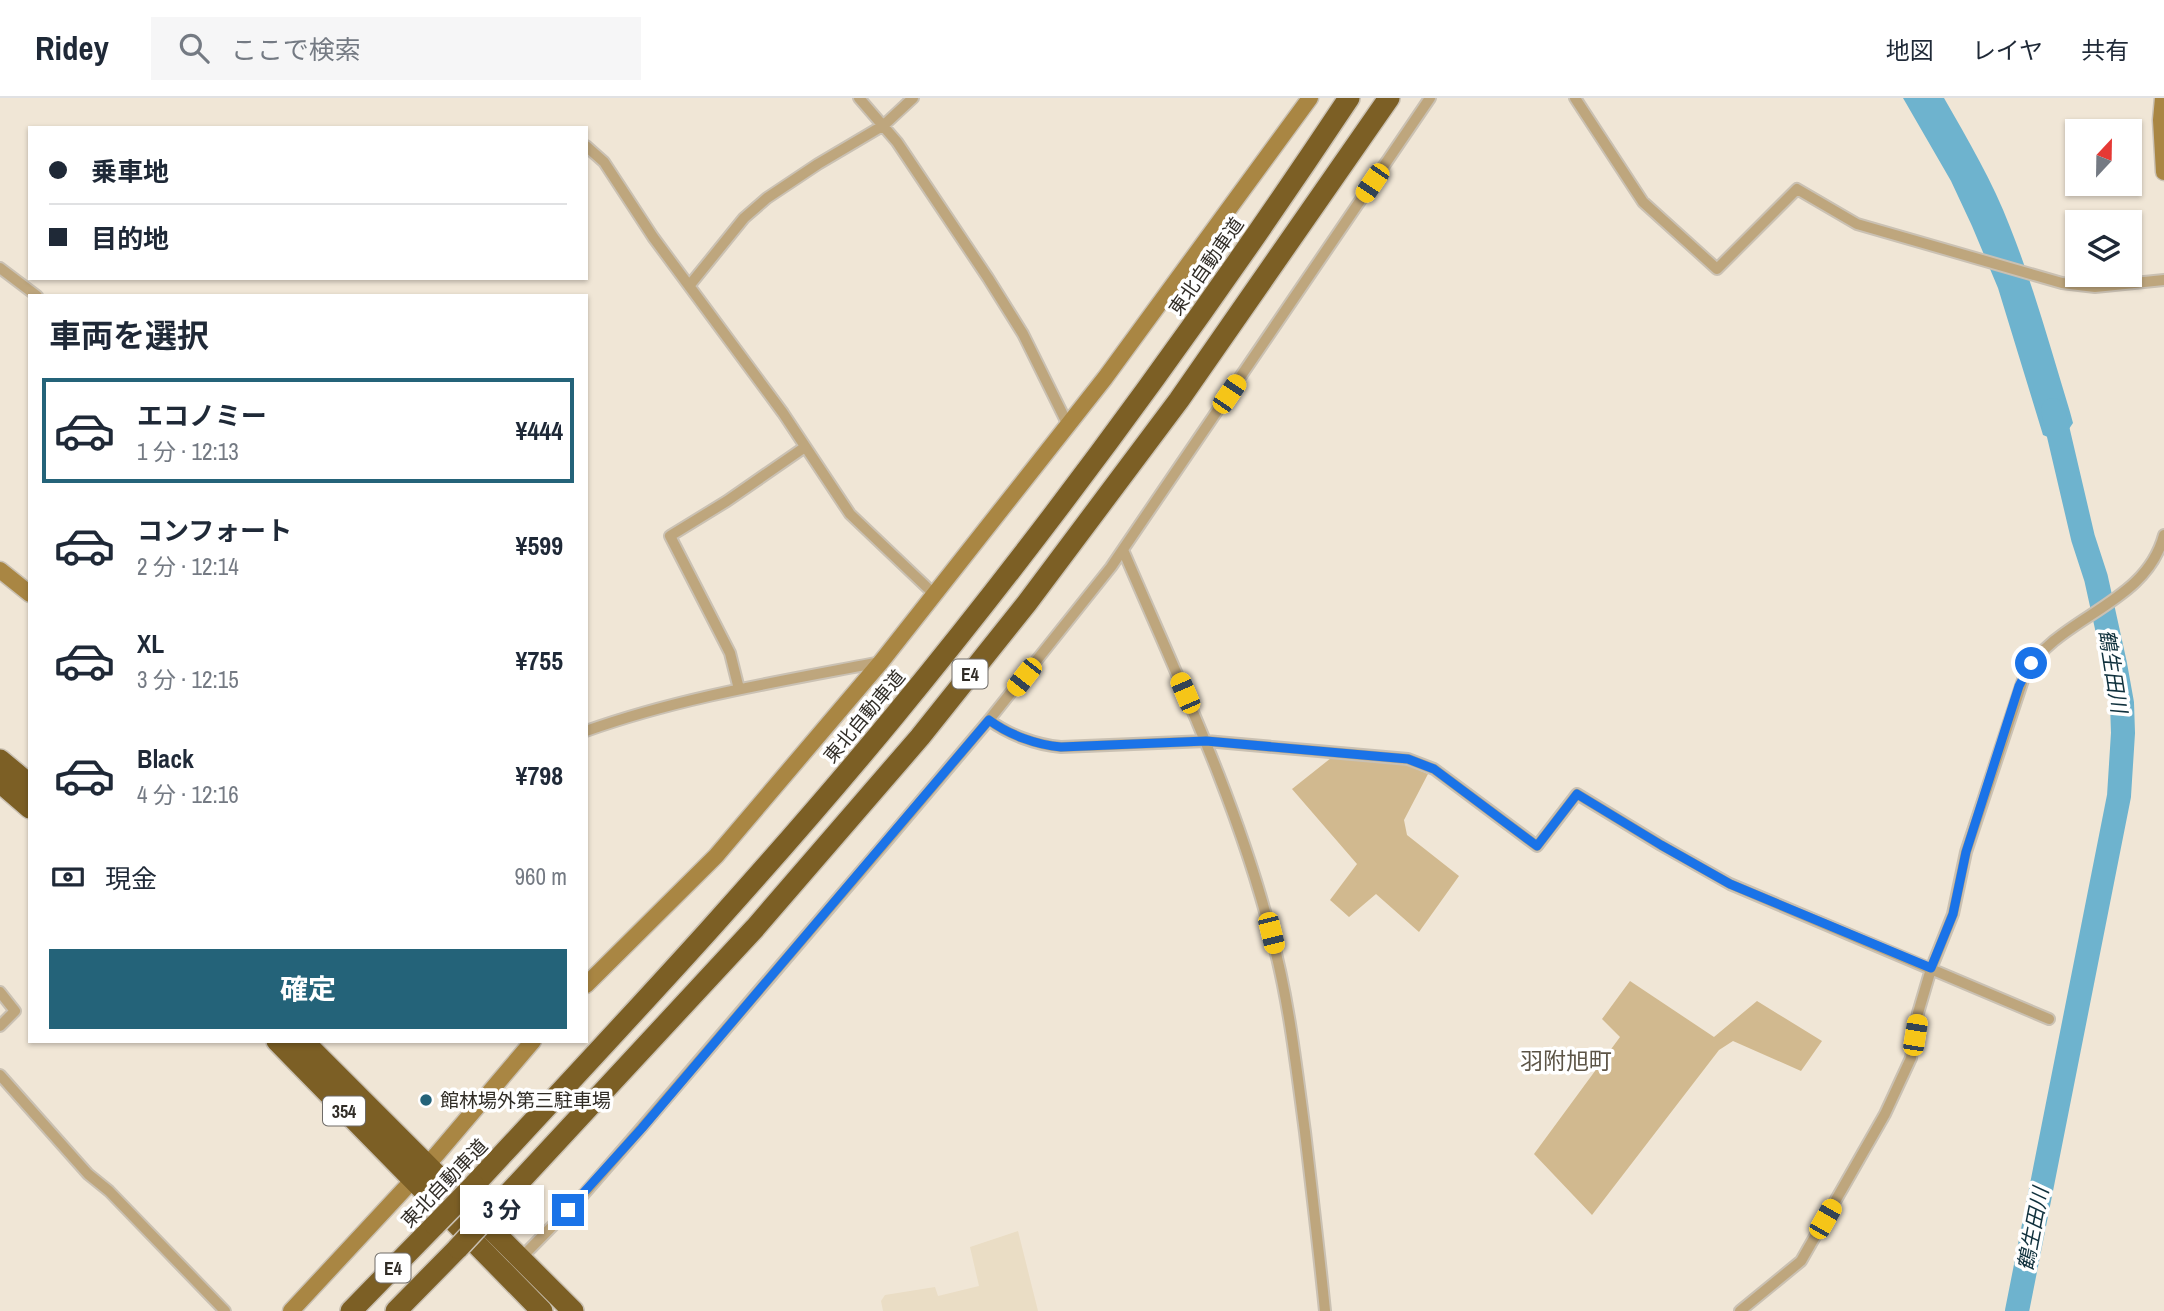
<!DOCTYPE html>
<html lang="ja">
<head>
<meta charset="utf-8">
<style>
	:root { --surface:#fff; --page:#f6f6f7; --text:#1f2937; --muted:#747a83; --line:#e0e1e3; --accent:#246379 }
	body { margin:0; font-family:"Archivo Narrow","Noto Sans JP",sans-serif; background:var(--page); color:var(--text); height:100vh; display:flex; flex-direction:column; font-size:26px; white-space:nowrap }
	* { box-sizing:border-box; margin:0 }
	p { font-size:23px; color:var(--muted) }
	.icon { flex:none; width:38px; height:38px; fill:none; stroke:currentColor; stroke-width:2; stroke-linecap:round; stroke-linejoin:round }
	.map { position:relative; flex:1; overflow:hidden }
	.drawer { position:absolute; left:28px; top:196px; width:560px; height:749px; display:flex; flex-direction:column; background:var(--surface); border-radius:0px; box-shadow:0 2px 5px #0004 }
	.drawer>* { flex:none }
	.guide { position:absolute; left:28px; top:28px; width:560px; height:154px; border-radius:0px; box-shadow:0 2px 5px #0004; display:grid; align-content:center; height:154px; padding:0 21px; background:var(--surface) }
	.needle { width:46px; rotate:22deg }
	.tools { position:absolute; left:2065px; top:21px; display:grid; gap:14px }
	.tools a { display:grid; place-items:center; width:77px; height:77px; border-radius:0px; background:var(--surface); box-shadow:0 2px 5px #0004; font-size:35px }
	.end { position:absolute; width:32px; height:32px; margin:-16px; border:9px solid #1a73e8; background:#fff; box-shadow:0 0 0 4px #fff }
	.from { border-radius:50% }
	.bubble { position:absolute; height:49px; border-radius:0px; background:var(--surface); box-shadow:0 2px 5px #0004; font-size:23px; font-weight:700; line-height:49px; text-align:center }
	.car { position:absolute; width:21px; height:42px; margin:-21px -10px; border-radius:9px; box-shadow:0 0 5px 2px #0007; background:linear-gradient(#f5c518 24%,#345 0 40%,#f5c518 0 76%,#345 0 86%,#f5c518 0) }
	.guide b { display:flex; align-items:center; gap:24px; height:66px; font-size:26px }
	.guide b+b { border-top:2px solid var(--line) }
	.guide i { width:18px; height:18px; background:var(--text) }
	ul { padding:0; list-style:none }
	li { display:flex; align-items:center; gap:21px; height:105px; margin:0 14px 10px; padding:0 7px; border:4px solid transparent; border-radius:0px }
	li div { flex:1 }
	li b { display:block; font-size:26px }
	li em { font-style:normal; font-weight:700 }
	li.current { border-color:var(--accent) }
	li>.icon { width:63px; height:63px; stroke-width:1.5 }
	h2 { padding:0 21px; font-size:32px; line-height:84px }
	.pay { display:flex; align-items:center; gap:18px; height:77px; padding:0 21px; font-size:26px }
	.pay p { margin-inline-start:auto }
	.button { display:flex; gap:14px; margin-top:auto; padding:14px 21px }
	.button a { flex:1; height:80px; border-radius:0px; background:var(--accent); color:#fff; font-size:28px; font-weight:700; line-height:80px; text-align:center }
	header { display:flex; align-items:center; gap:42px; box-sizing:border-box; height:98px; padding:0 35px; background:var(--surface); border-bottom:2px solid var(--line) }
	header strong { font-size:33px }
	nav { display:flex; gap:38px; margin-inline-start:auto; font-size:24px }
	.search { width:490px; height:63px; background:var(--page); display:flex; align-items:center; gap:18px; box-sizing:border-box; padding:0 24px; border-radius:0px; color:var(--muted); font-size:26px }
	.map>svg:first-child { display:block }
	.built { fill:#eaddc5 }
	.green { fill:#d1b98f }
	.water { fill:#6eb3ce }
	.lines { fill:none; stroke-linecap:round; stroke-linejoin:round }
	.river { stroke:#6eb3ce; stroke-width:24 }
	.street-casing { stroke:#cac1b3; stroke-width:14 }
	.secondary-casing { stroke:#cac1b3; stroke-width:19 }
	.highway-casing { stroke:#cac1b3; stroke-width:24 }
	.street { stroke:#bea67d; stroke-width:10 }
	.secondary { stroke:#a98643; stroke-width:16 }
	.highway { stroke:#7c5f25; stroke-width:21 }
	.highway-bridge-casing { stroke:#cac1b3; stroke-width:24; stroke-linecap:butt }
	.highway-bridge { stroke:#7c5f25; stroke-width:21 }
	.route { stroke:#1a73e8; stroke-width:9 }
	.poi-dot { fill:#246379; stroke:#fff; stroke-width:2.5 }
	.labels { text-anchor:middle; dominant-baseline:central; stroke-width:7; stroke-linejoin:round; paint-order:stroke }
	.shield { fill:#fff; stroke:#6e6b67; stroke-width:2 }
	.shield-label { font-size:18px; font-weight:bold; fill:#302c26 }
	.street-label { font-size:19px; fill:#302c26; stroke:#fff }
	.poi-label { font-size:19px; fill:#302c26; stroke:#fff; text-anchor:start }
	.water-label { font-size:21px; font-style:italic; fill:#10313d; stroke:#fff }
	.quarter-label { font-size:23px; fill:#5c5446; stroke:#fff }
</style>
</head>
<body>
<header>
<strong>Ridey</strong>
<div class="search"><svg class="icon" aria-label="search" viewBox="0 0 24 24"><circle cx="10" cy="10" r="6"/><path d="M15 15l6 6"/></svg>ここで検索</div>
<nav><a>地図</a><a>レイヤ</a><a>共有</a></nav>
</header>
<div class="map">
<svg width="2164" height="1213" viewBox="0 0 2164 1213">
	<rect width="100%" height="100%" fill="#f0e6d6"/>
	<path class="built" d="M1018,1133L1038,1213H883L881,1203L885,1197L935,1189L938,1198L979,1188L970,1149Z"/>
	<path class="green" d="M1331,660L1407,667L1428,676L1404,722L1407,737L1459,778L1419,834L1376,796L1349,819L1330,802L1357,766L1292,691Z
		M1630,883L1714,939L1757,903L1822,943L1801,973L1733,943L1719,952L1592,1117L1534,1056L1620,939L1602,921Z"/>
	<path class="water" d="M1903,0H1944C1968,42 1993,84 2010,129C2034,189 2051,252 2070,314L2073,325L2060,344L2043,337L1998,190L1972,128L1951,83Z"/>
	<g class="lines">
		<path class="river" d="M2017,1213L2119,698L2123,635L2122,605L2115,566L2096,480L2083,440L2053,312"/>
		<g class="street-casing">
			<path id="street" d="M859,0L897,44L988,180L1023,236L1068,327
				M1575,0L1643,104L1717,171L1797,91L1857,126L2062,185L2095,189L2164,182
				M586,48L604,64L653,139L783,315L850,416L935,497
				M0,170L37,198
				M689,188L744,120L767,100L818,66L884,27L913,0
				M1123,452C1177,578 1237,703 1271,836C1289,901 1296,968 1305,1034C1312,1094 1319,1153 1325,1213
				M739,591L730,555L670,438L727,403L805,349
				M989,622C1009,637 1037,647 1061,649L1206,643L1408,661L1434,671L1537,748L1577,696L1661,747L1730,786L2049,921
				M586,633C681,599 782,583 881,564
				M0,894L15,913L0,928
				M0,977L88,1076L109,1093L225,1213
				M520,1161L584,1096L637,1035L886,744L989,622L1111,469L1430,0
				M1740,1213L1801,1163L1885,1016L1911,960L1918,915L1931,871L1953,816L1966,754L2025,576C2059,517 2145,508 2164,437"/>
		</g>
		<g class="secondary-casing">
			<path id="secondary" d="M2163,0L2161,22L2164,74
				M0,472L30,496
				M586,887L716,758L881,564L1105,280L1310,0
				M291,1213L437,1056L533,943"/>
		</g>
		<g class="highway-casing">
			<path id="highway" d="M0,662L30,687
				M0,684L30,710
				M277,943L542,1213
				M303,943L573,1213
				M474,1087C617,933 762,779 896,616C1058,419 1208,212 1349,0
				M496,1109L755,830L920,639L1027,505L1179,302L1389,0
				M351,1213L435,1127
				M396,1213L458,1150"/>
		</g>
		<use href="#street" class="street"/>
		<use href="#secondary" class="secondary"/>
		<use href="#highway" class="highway"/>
		<g class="highway-bridge-casing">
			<path id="highway-bridge" d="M435,1127L474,1087
				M458,1150L496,1109"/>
		</g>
		<use href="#highway-bridge" class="highway-bridge"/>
	</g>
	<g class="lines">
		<path class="route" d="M568,1112L642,1030L989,622C1009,637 1037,647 1061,649L1206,643L1408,661L1434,671L1537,748L1577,696L1661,747L1730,786L1931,870L1953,816L1966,754L2019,588L2031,565"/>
	</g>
	<circle class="poi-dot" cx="426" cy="1002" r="7"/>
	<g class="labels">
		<g class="shield">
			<rect x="952.5" y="561.5" width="35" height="29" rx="5"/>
			<rect x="323" y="998.5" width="42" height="29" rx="5"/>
			<rect x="375.5" y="1155.5" width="35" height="29" rx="5"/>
		</g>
		<g class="shield-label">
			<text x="970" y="576">E4</text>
			<text x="344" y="1013">354</text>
			<text x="393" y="1170">E4</text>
		</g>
		<g class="street-label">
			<text transform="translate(1206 168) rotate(-55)">東北自動車道</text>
			<text transform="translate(864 618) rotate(-50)">東北自動車道</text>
			<text transform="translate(444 1085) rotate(-46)">東北自動車道</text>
		</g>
		<g class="poi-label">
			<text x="440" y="1002">館林場外第三駐車場</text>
		</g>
		<g class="water-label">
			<text transform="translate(2113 573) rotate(81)">鶴生田川</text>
			<text transform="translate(2033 1131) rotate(-79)">鶴生田川</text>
		</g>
		<g class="quarter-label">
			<text x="1566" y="962">羽附旭町</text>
		</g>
	</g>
</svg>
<div class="tools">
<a><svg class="needle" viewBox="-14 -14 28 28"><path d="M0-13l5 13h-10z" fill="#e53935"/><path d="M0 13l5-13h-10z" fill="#747a83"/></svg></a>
<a><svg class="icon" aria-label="layers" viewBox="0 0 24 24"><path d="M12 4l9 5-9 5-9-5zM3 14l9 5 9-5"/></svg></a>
</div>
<i class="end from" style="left:2031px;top:565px"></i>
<i class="end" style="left:568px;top:1112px"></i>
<div class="bubble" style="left:460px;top:1087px;width:84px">3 分</div>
<i class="car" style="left:1372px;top:85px;rotate:214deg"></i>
<i class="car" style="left:1229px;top:296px;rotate:34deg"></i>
<i class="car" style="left:1024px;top:579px;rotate:218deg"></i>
<i class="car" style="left:1185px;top:595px;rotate:337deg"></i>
<i class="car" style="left:1271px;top:835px;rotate:166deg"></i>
<i class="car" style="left:1915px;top:937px;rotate:9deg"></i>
<i class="car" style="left:1825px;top:1121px;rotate:30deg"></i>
<div class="guide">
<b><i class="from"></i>乗車地</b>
<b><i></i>目的地</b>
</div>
<section class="drawer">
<h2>車両を選択</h2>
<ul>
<li class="current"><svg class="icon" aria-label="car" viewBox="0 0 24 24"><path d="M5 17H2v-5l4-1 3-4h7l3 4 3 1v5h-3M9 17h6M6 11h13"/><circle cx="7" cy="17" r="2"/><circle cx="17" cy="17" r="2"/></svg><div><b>エコノミー</b><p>1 分 · 12:13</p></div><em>¥444</em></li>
<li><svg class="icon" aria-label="car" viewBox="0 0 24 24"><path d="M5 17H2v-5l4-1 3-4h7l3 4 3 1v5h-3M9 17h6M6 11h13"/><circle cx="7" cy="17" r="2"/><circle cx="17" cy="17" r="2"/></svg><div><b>コンフォート</b><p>2 分 · 12:14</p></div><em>¥599</em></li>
<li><svg class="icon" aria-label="car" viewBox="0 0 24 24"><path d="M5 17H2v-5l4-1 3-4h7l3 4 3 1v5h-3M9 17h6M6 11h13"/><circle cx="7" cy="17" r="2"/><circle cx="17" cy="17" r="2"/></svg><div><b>XL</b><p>3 分 · 12:15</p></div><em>¥755</em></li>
<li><svg class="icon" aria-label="car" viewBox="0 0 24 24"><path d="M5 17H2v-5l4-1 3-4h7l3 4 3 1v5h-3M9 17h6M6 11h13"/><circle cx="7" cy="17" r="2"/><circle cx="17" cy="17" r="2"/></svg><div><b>Black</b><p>4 分 · 12:16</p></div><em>¥798</em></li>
</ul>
<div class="pay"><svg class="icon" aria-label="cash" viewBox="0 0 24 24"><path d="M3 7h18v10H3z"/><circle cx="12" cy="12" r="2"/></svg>現金<p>960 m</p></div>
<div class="button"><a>確定</a></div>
</section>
</div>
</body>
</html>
